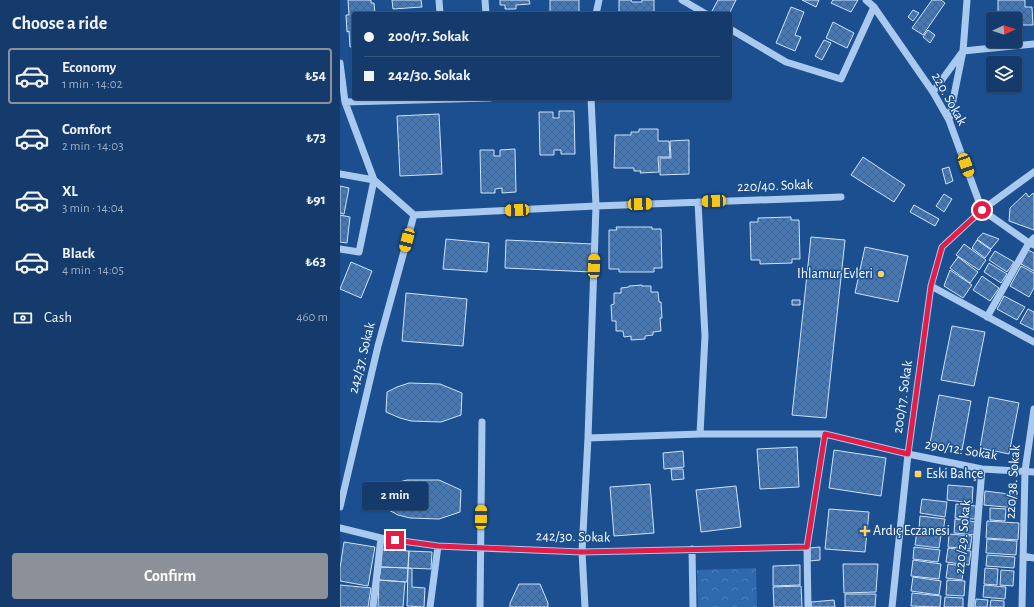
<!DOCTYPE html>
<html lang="en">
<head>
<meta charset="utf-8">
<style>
	:root { --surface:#143b6b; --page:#1d4271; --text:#f1f3f6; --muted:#9dadc1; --line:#33557e; --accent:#8c9099 }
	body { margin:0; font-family:"Alegreya Sans",sans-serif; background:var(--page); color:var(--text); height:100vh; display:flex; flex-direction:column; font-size:15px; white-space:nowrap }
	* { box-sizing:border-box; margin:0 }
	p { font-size:13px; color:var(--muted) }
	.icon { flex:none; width:22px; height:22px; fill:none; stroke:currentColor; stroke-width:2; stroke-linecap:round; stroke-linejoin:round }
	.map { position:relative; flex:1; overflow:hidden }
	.panel { display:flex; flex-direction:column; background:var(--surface); width:340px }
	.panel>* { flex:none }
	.top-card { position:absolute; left:12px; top:12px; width:380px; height:88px; border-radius:4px; box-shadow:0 1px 3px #0004,0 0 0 1px var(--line); display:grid; align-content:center; height:88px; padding:0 12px; background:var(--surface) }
	.needle { width:26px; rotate:87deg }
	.buttons { position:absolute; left:646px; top:12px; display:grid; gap:8px }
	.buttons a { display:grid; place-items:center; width:36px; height:36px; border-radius:4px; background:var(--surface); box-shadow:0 1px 3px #0004,0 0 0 1px var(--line); font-size:20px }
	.end { position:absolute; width:18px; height:18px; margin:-9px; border:5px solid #e11d48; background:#fff; box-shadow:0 0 0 2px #fff }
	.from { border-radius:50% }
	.bubble { position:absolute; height:28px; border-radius:4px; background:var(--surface); box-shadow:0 1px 3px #0004,0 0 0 1px var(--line); font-size:13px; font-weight:600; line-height:28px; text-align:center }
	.car { position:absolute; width:12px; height:24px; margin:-12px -6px; border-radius:5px; box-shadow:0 0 3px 1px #0007; background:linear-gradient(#f5c518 24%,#345 0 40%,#f5c518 0 76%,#345 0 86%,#f5c518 0) }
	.top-card b { display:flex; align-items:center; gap:14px; height:38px; font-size:15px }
	.top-card b+b { border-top:1px solid var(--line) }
	.top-card i { width:10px; height:10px; background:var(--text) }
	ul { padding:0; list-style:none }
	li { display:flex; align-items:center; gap:12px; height:56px; margin:0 8px 6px; padding:0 4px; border:2px solid transparent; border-radius:4px }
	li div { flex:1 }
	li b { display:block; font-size:15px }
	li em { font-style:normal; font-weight:600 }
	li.on { border-color:var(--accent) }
	li>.icon { width:36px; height:36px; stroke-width:1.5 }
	h2 { padding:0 12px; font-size:18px; line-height:48px }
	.pay { display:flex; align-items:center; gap:10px; height:44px; padding:0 12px; font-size:15px }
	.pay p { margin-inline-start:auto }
	.cta { display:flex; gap:8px; margin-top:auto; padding:8px 12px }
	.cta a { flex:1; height:46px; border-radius:4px; background:var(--accent); color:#fff; font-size:16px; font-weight:600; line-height:46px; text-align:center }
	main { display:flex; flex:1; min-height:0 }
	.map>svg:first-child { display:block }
	.forest { fill:url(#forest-crowns) }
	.building { fill:url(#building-cross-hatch); stroke:#cfe3fa }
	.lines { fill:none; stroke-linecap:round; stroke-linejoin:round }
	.minor { stroke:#a9c9ee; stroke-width:7 }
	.route { stroke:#e11d48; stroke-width:5 }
	.poi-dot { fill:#ffd166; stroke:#1b4f8f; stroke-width:1.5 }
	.labels { text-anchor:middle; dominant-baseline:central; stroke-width:3; stroke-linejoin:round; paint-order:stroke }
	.street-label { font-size:14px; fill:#fff; stroke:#1b4f8f }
	.poi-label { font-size:14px; fill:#fff; stroke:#1b4f8f; text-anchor:start }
</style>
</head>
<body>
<main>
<section class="panel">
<h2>Choose a ride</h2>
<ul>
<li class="on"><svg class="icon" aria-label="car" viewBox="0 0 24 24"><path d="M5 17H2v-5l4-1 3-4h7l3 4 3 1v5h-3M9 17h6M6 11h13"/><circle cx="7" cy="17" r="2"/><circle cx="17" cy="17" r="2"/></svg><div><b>Economy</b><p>1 min · 14:02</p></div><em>₺54</em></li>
<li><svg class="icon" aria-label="car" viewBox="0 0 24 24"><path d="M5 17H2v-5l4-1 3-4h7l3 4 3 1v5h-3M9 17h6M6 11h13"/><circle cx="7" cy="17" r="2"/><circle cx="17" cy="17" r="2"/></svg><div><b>Comfort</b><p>2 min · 14:03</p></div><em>₺73</em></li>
<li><svg class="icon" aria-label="car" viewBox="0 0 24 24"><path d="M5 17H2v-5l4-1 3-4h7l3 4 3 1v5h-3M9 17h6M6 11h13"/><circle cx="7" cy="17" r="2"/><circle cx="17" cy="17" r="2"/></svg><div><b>XL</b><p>3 min · 14:04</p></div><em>₺91</em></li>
<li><svg class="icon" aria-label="car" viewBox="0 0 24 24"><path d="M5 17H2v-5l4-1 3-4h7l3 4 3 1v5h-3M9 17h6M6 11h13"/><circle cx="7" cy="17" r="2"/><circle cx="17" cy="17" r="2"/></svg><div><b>Black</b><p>4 min · 14:05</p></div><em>₺63</em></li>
</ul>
<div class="pay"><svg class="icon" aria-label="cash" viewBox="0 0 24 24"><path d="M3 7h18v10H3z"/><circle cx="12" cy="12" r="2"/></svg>Cash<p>460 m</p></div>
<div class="cta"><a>Confirm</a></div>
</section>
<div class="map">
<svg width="694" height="607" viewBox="0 0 694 607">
	<defs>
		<pattern id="forest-crowns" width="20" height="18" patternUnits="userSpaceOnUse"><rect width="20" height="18" fill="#2e69ad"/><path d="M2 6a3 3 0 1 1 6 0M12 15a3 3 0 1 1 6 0" fill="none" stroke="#4d80b9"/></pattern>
		<pattern id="building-cross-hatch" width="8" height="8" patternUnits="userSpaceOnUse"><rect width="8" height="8" fill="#4478b7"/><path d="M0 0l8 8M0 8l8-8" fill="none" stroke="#486282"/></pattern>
	</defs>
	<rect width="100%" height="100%" fill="#1b4f8f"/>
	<path class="forest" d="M416,568L417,607H358L357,570Z"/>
	<path class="building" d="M8,0H31V3H34L35,14H14V53L13,47H10L9,31L7,32L6,15H9Z
		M52,0H81L82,7L53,9Z
		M160,0H189L190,4L176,5V9H165V5H160Z
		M210,0H239V14H210Z
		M279,0H291L292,2H302V0H314V13L316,14H279Z
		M378,0H396L389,14H378L372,11Z
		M462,0H479L476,7Z
		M493,0H518L511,12L491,3Z
		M592,0H601L605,3L583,35L572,28Z
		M658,0H685V7H692L693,25H675V19H658Z
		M451,7L464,12L455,35L461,37L455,51L436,43Z
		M573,10L579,13L573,21L568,17Z
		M493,22L514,33L507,48L486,38Z
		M588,30L595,35L590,43L583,37Z
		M484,40L491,43L482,60L475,56Z
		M219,111H234L235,154H221V150H214V155H200L199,112H213V118H219Z
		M99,114L102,174L60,176L57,116Z
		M299,129H318V141H329L330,157H318L319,172L300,173L301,171H294V168H274L275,135H291V132H299Z
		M349,140V174L320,175V158H331L330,141Z
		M175,149L176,192L162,193V188L155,189V193H141L140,150H154V156H160V150Z
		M523,157L565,185L554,202L511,175Z
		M609,167L613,181L606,184L602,169Z
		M0,186L9,188L4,214L0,213Z
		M686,193L689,197L693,193L694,195V230L669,221L670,208Z
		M604,194L612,199L604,212L596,206Z
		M574,205L599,219L595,226L570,212Z
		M0,215L10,217L7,243L0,242Z
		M451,217V220H459L460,259H452V263L420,264V260H411L410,222H418V218Z
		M276,227H312V229H321L322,268H314V272H279V269H269V230H277Z
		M643,233L659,239L651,249L637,239Z
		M471,237L505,240L486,418L452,415Z
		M106,239L149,243L147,272L103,269Z
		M166,240L253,244L251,272L165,268Z
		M637,240L651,250L645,258L632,248Z
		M624,244L646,260L639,270L616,255Z
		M525,247L568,256L558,302L515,293Z
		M688,250L694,253V271L681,264Z
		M655,251L674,262L667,272L649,260Z
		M618,257L638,272L630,283L610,268Z
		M11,262L32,271L21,298L0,289Z
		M649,263L667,274L661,283L644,272Z
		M681,266L694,273V288L689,297L670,286Z
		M610,270L632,285L623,298L604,286Z
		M642,276L659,288L650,301L633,290Z
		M302,285V286H311V292H318L319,302H321L322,318H320L321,331L313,332V335L305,336V339L291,340V336L284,337L283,331H276V321H272L271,305L274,304V293H281V288L289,287V286Z
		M66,293L127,299L123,346L62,341Z
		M664,296L685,307L677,320L657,309Z
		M452,300H460V305H452Z
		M688,309L694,312V330L680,323Z
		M612,326L645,332L634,386L601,380Z
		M69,383L100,384L122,393L121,415L101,422L71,421L60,418L46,412L47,392L57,387Z
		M599,395L631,401L622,450L590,443Z
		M649,397L679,403L669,454L640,448Z
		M457,447L459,487L420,489L417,449Z
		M494,450L546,458L541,496L489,488Z
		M343,451L344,467L324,469L323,453Z
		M331,469H343L344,479L332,480Z
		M67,480H99L121,490L120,512L99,519L70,518L58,515L45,508L46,489L55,483Z
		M310,484L314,533L274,536L270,487Z
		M608,485L633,487L632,503L607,500Z
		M396,486L401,527L361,532L356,490Z
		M645,491L677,495L675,508L644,505Z
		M582,499L607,502L605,517L580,513Z
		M616,504L636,506L635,519L615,518Z
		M650,508L666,509L665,521L650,520Z
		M489,509L529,512L525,552L485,549Z
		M580,516L605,519L603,532L579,529Z
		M615,519L636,522L635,535L614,533Z
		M647,521L679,523L678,540L646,538Z
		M577,531L601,535L599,548L575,545Z
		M609,534L632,536L630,549L608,547Z
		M647,539L677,541L676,555L646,553Z
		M4,542L35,547L28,586L0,581V568Z
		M480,547V560L470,561V548Z
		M574,547L600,550L598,562L573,559Z
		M608,548L631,551L629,565L606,562Z
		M41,549L69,551L68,568L41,567Z
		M69,551L92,552L91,569L68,568Z
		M647,555L675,557L674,568L646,566Z
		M573,560L601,564L599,579L571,576Z
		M503,564H538L536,592L504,593Z
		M608,564L624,566L622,580L606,578Z
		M460,565V585L433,586V566Z
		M41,567L68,568L67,582L39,580Z
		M68,568L72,569V587L85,588L84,607L67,606Z
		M645,568L658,569L657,585L644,584Z
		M661,570L674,571L673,586L660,585Z
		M573,577L601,581L599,595L571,591Z
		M39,580L65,582L63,607H38Z
		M607,580L625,581L624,596L606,595Z
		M179,584H200L208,603V607H170V603Z
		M0,585L31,588L28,607H0Z
		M644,585L666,587L665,599L643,597Z
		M461,586L462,607H434L433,587Z
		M572,593L601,596L600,607L571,606Z
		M505,594H536L535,607H505Z
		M605,597L623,598V607H604Z
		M636,599L648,600L647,607H635Z
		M494,600L495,607H471V602Z
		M651,600L664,601V607H650Z"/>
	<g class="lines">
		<path class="minor" d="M99,0L100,14
			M145,0L146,14
			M342,0L366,14
			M526,0L534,7L593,92L609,120L642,210L689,243L694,245
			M256,14L259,0
			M390,29L446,62L501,79L534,7
			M0,63L5,102L34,180
			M593,92L623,51L694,44
			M5,102L150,98
			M609,120L623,51L627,0
			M0,174L34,180L74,215L256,206L501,197
			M358,202L365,336L360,434
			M0,249L19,252L34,180
			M591,286L694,342
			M647,317L689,243L694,238
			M248,438L360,434H485L568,454L642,469L694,472
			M0,507L38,346L74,215
			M0,528L41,538L98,546L141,548L242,552L467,547
			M352,549L353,607
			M683,556L694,558
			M33,607L41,538
			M90,607L98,546
			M140,607L142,422
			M245,607L242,552L248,438L256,206L251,98
			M468,607L467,547L485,434
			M552,607L568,454L591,286L602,247L642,210L694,172
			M631,607L642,469
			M682,607L685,471L694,409"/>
	</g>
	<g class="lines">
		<path class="route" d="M55,540L98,546L242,552L467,547L485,434L568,454L591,286L602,247L642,210"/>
	</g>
	<g class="poi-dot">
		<circle cx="541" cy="274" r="4"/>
		<rect x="574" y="470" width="8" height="8" rx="2"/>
		<path d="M523 525h4v4h4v4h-4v4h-4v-4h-4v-4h4z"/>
	</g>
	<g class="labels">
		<g class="street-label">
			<text transform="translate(609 99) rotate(61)">220. Sokak</text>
			<text transform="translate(435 186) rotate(-2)">220/40. Sokak</text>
			<text transform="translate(22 358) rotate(-76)">242/37. Sokak</text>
			<text transform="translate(563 397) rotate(-82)">200/17. Sokak</text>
			<text transform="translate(621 450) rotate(9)">290/12. Sokak</text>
			<text transform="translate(673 482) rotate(-86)">220/38. Sokak</text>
			<text transform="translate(233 537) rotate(1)">242/30. Sokak</text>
			<text transform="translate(623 537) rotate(-85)">220/29. Sokak</text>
		</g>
		<g class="poi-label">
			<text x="533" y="274" text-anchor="end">Ihlamur Evleri</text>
			<text x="586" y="474">Eski Bahçe</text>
			<text x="533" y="531">Ardıç Eczanesi</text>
		</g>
	</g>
</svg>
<div class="buttons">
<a><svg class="needle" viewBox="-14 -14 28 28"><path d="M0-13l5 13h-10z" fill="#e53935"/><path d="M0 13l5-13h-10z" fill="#9dadc1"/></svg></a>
<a><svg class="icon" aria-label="layers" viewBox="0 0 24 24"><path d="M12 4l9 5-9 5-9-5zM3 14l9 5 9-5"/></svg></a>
</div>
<i class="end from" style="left:642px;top:210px"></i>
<i class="end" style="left:55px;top:540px"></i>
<div class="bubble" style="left:22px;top:482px;width:66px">2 min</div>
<i class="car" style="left:626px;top:165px;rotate:160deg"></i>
<i class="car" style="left:374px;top:201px;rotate:268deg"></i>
<i class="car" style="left:300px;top:204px;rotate:88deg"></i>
<i class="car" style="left:177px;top:210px;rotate:267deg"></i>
<i class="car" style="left:67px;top:240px;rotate:195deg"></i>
<i class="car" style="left:254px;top:266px;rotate:2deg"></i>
<i class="car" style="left:141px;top:517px;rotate:1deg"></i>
<div class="top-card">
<b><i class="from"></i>200/17. Sokak</b>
<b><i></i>242/30. Sokak</b>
</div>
</div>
</main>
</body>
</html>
